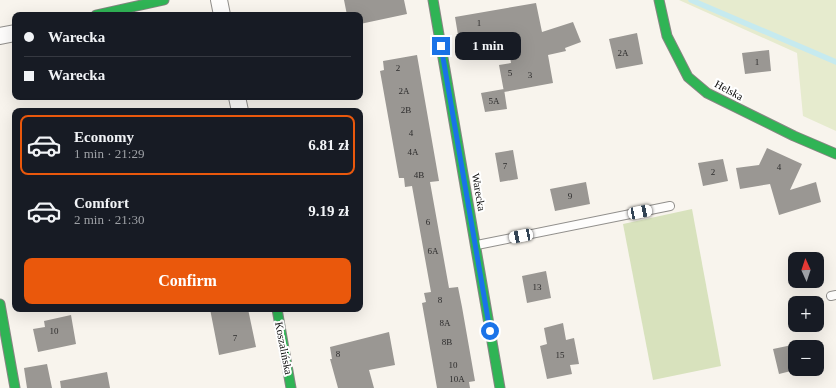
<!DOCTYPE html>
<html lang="en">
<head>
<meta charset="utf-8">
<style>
	:root { --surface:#171b24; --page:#242831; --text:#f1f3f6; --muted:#9ea1a6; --line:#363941; --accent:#ea580c }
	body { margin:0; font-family:Georgia,serif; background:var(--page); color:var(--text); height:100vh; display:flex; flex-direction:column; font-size:15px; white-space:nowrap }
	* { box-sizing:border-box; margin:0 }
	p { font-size:13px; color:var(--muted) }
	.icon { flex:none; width:22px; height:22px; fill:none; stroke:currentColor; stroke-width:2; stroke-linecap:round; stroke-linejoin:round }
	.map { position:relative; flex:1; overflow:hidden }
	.sheet { position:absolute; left:12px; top:108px; width:351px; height:204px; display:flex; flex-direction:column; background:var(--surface); border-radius:8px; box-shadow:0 4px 16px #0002 }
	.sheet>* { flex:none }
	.hud { position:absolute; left:12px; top:12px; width:351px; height:88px; border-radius:8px; box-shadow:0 4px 16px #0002; display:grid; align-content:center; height:88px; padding:0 12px; background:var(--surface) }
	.needle { width:26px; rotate:357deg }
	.fabs { position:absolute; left:788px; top:252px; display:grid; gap:8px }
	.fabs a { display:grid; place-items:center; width:36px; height:36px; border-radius:8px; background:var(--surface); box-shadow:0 4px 16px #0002; font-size:20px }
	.end { position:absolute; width:18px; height:18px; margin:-9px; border:5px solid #1a73e8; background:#fff; box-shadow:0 0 0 2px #fff }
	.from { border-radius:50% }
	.bubble { position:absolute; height:28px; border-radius:8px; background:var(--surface); box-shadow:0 4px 16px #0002; font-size:13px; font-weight:800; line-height:28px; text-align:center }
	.car { position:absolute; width:12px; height:24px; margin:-12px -6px; border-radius:5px; box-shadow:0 0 3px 1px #0007; background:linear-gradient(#fff 24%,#345 0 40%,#fff 0 76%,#345 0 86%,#fff 0) }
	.hud b { display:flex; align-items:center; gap:14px; height:38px; font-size:15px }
	.hud b+b { border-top:1px solid var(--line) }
	.hud i { width:10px; height:10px; background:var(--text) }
	ul { padding:7px 0 0; list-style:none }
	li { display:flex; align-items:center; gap:12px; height:60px; margin:0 8px 6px; padding:0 4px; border:2px solid transparent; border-radius:8px }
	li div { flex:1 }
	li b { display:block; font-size:15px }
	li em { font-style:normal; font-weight:800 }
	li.selected { border-color:var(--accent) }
	li>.icon { width:36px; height:36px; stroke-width:1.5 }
	.primary-button { display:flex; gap:8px; margin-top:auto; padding:8px 12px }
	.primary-button a { flex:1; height:46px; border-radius:8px; background:var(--accent); color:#fff; font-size:16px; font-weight:800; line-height:46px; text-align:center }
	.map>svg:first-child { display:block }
	.green { fill:#e6ebce }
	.forest { fill:#d8e2bd }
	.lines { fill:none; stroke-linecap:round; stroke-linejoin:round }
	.stream { stroke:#c6eaef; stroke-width:5.5 }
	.building { fill:#9a9793 }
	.lane-casing { stroke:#918f8c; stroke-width:10 }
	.street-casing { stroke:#918f8c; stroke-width:18 }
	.fast-casing { stroke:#878582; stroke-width:11 }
	.lane { stroke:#fefdfc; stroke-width:8 }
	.street { stroke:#fefdfc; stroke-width:16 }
	.fast { stroke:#30b455; stroke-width:9 }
	.route { stroke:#1a73e8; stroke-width:5 }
	.labels { text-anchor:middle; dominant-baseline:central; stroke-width:4; stroke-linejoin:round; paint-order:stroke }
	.number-label { font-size:9px; fill:#2d2c2c }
	.street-label { font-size:11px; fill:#090909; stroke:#fff }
</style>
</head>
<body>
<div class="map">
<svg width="836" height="388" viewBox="0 0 836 388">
	<rect width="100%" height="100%" fill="#f8f4ed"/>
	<path class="green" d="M679,0H836V131L803,116L797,53Z"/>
	<path class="forest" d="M692,209L721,366L653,380L623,224Z"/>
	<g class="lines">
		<path class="stream" d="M691,0L836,62"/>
	</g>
	<path class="building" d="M344,0H404L407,14L360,24V15H347Z
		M536,3L542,32L573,22L581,42L565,48L566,51L548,55L553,83L504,92L499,65L511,63L506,34L459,41L455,17Z
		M637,33L643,64L616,69L609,39Z
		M769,50L771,71L745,74L742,53Z
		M417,55L439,181L430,182L449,288L458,287L462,307L475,381L469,382L470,388H437L422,303L426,302L424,293L431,292L412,186L405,187L404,178H399L380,71L384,70L383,61Z
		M504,89L507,109L485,112L481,93Z
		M767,148L802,164L790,190L816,182L821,202L779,215L770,184L740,189L736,168L759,165Z
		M513,150L518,179L500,182L495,153Z
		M723,159L728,181L703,186L698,163Z
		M586,182L590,204L555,211L550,189Z
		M546,271L551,298L527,303L522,276Z
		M210,309H248L256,347L219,355Z
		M71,315L76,344L38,352L33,329L45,327L44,321Z
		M563,323L566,340L574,338L579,364L570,365L572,374L547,379L540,346L547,344L544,328Z
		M389,332L395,365L369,370L374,388H338L330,359H332L330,347Z
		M811,341L812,347H795V369H814L795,373V370L779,374L773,349Z
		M47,364L52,388H27L24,368Z
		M107,372L110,388H61L60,381Z"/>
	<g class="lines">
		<g class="lane-casing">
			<path id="lane" d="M477,245L670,206
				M831,296L836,295"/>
		</g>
		<g class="street-casing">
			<path id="street" d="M219,0L222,15
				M0,36L15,33
				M237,97L240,111"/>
		</g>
		<g class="fast-casing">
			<path id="fast" d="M433,0L500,388
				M659,0L667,36L688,77L707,93L794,136L836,154
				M96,15L164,0
				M0,304L15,388
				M277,309L291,388"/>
		</g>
		<use href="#lane" class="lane"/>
		<use href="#street" class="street"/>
		<use href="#fast" class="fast"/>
	</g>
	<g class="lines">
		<path class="route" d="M441,46L490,331"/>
	</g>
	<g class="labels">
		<g class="number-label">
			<text x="479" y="23">1</text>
			<text x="623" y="53">2A</text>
			<text x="757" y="62">1</text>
			<text x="398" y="68">2</text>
			<text x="510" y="73">5</text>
			<text x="530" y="75">3</text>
			<text x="404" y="91">2A</text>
			<text x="494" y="101">5A</text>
			<text x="406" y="110">2B</text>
			<text x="411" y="133">4</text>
			<text x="413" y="152">4A</text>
			<text x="505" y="166">7</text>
			<text x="779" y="167">4</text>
			<text x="713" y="172">2</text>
			<text x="419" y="175">4B</text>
			<text x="570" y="196">9</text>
			<text x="428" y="222">6</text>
			<text x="433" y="251">6A</text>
			<text x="537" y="287">13</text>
			<text x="440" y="300">8</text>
			<text x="445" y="323">8A</text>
			<text x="54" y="331">10</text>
			<text x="235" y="338">7</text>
			<text x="447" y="342">8B</text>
			<text x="338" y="354">8</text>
			<text x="560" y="355">15</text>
			<text x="453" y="365">10</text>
			<text x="457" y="379">10A</text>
		</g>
		<g class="street-label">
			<text transform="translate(729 90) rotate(28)">Helska</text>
			<text transform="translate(479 192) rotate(80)">Warecka</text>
			<text transform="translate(284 348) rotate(79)">Koszalińska</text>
		</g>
	</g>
</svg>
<div class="fabs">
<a><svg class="needle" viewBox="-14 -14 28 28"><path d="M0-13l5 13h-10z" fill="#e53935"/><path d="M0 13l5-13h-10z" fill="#9ea1a6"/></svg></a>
<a>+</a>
<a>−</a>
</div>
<i class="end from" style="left:490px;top:331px"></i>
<i class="end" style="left:441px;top:46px"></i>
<div class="bubble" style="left:455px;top:32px;width:66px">1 min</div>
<i class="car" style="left:640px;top:212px;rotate:79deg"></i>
<i class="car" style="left:521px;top:236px;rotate:259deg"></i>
<div class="hud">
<b><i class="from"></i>Warecka</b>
<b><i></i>Warecka</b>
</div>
<section class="sheet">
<ul>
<li class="selected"><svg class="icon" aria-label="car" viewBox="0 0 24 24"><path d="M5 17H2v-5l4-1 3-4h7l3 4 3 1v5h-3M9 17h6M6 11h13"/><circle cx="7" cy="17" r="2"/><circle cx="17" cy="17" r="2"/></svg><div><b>Economy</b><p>1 min · 21:29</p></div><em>6.81 zł</em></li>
<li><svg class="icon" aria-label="car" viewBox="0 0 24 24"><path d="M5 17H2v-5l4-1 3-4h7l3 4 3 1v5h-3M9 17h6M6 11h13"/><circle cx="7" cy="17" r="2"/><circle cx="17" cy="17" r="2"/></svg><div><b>Comfort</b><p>2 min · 21:30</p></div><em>9.19 zł</em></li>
</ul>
<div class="primary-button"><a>Confirm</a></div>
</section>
</div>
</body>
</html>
